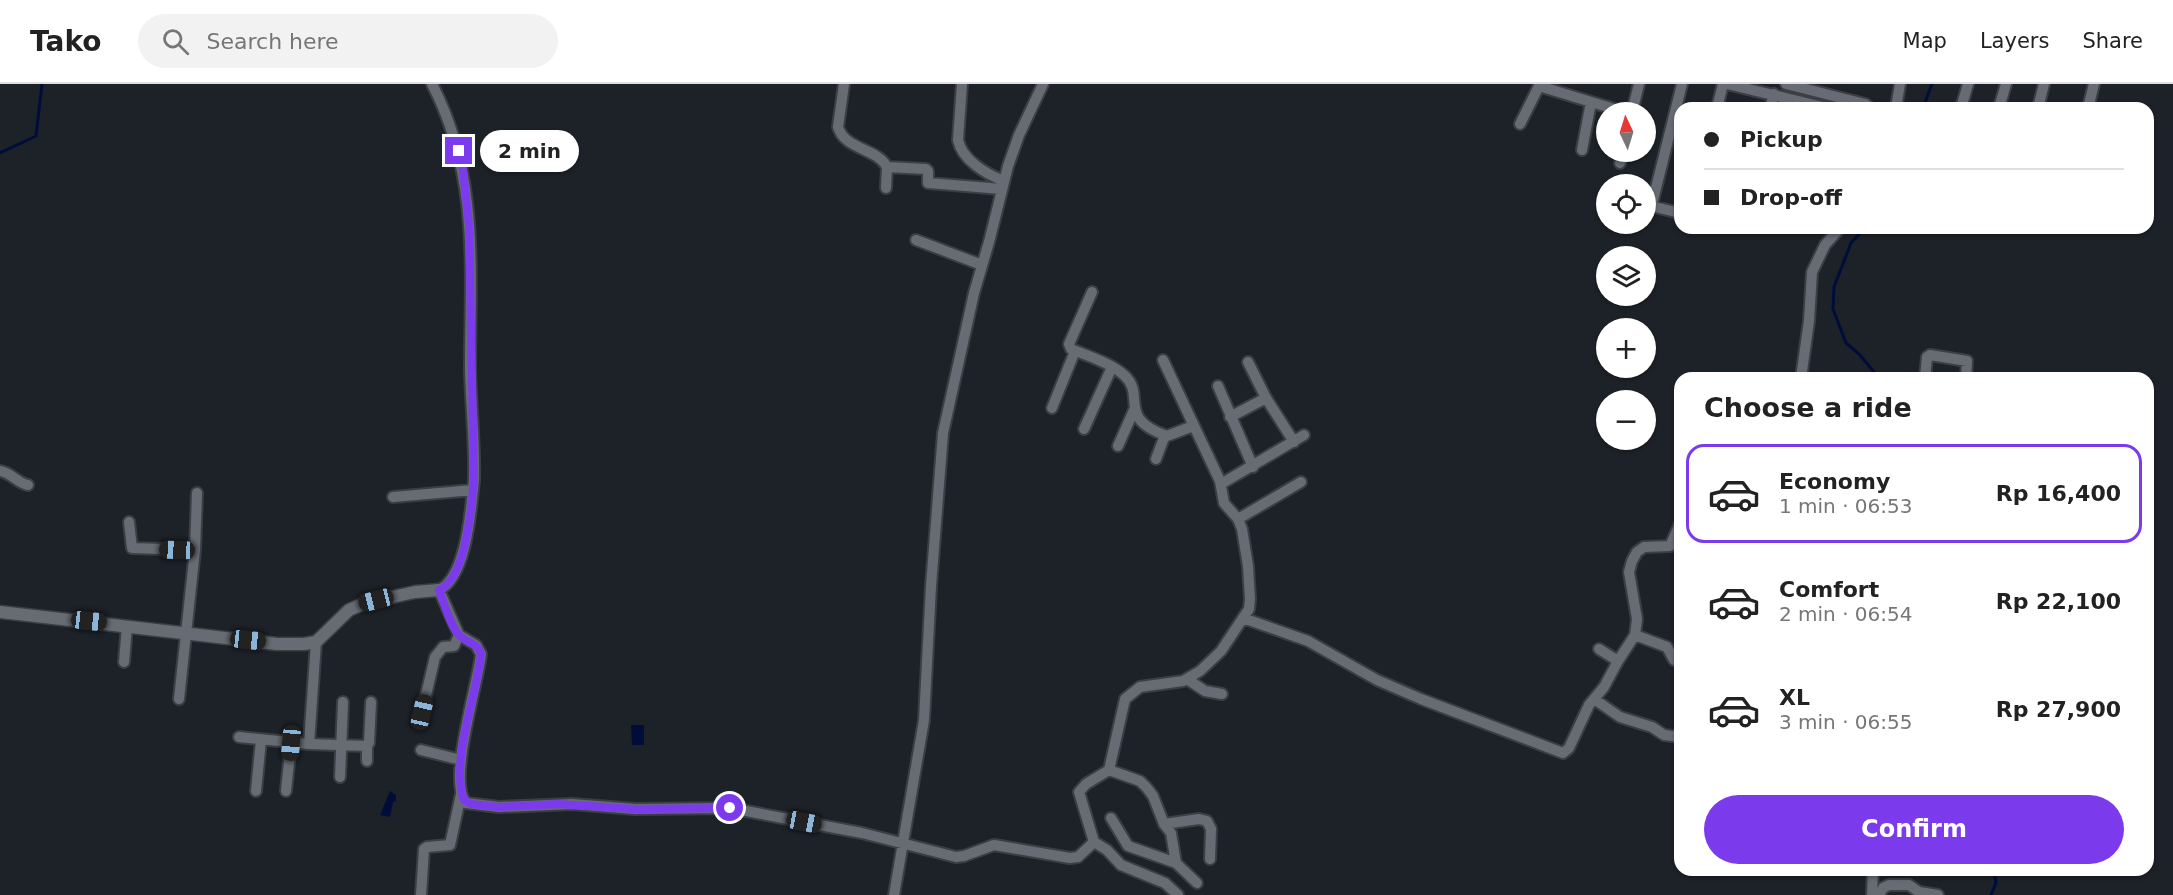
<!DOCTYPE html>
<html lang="en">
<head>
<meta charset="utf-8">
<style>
	:root { --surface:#fff; --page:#f2f2f2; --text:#222; --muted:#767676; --line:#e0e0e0; --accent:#7c3aed }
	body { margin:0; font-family:"DejaVu Sans",sans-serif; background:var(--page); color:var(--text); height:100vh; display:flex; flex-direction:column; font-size:22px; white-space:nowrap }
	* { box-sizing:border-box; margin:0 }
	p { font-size:20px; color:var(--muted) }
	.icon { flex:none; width:33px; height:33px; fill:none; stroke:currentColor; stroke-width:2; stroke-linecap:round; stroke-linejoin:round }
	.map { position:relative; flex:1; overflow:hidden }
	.panel { position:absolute; left:1674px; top:288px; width:480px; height:504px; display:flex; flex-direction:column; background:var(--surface); border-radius:18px; box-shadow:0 2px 4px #0004 }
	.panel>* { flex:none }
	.banner { position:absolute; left:1674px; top:18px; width:480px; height:132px; border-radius:18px; box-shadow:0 2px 4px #0004; display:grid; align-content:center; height:132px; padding:0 30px; background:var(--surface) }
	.needle { width:39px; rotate:356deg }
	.buttons { position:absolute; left:1596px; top:18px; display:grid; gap:12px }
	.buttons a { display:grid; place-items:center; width:60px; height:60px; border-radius:50%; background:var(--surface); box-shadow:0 2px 4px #0004; font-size:30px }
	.end { position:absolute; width:27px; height:27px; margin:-14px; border:8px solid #7c3aed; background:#fff; box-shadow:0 0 0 3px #fff }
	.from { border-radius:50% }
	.bubble { position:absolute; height:42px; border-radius:21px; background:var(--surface); box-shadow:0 2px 4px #0004; font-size:20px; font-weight:600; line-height:42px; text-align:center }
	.car { position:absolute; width:18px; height:36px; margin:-18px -9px; border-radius:8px; box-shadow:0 0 4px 2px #0007; background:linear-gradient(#222 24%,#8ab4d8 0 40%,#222 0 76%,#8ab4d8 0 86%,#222 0) }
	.banner b { display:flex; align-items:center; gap:21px; height:57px; font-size:22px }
	.banner b+b { border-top:2px solid var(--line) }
	.banner i { width:15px; height:15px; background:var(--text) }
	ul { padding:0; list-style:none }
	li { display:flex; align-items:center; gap:18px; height:99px; margin:0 12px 9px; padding:0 18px; border:3px solid transparent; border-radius:18px }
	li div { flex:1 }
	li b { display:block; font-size:22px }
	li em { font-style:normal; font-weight:600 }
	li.active { border-color:var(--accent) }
	li>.icon { width:54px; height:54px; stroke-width:1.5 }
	h2 { padding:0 30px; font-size:27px; line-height:72px }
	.cta { display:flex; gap:12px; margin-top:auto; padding:12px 30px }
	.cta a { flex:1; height:69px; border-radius:36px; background:var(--accent); color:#fff; font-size:24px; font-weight:600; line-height:69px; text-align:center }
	header { display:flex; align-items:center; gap:36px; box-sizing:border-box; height:84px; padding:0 30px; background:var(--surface); border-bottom:2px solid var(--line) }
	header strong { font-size:28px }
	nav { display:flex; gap:33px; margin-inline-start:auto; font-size:21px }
	.search { width:420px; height:54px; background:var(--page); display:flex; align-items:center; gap:15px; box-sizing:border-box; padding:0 21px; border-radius:33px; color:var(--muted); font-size:22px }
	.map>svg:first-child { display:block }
	.water { fill:#000d3a }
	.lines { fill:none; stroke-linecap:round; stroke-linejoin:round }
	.stream { stroke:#000d3a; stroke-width:3 }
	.minor-casing { stroke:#3b3f44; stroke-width:14 }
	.tertiary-casing { stroke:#3b3f44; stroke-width:15 }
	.minor { stroke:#676c74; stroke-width:10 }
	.tertiary { stroke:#676c74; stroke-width:12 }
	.route { stroke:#7c3aed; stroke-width:8 }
</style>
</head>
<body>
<header>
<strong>Tako</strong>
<div class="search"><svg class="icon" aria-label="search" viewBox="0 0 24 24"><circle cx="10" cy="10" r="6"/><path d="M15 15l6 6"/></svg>Search here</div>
<nav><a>Map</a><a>Layers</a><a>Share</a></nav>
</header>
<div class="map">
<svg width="2173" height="811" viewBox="0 0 2173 811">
	<rect width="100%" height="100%" fill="#1d2228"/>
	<path class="water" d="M631,641H644V661H632Z
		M390,707L396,711V717L393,718L390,733L380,731Z"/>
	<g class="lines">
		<path class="stream" d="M1923,24L1932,0
			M0,69L36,52L42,0
			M1865,144L1851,159L1834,203L1833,225L1846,259L1859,270L1879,294
			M1991,811L1996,799L1994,786"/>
		<g class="minor-casing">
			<path id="minor" d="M432,0C480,92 470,187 470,287C471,323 475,360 474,396C471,423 467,493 439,506L459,551L476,561L481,570C478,600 447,697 466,719L499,723L572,720L635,725L730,724L862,749L956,773L964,772L994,761L1070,774L1078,773L1094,758L1079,708L1086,700L1109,686L1125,615L1140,603L1183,597L1200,587L1221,567L1249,525L1250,515L1248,482L1242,445L1238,435L1224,419L1220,397L1163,276
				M844,0L838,43C845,66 877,64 887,83L926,85L928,87V99L1002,105
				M962,0L958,56C962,76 986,90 1004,97
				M1727,0L1827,24
				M1786,0L1865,20L1870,24
				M1539,2L1624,28
				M1717,24L1723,0
				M1770,24L1774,10
				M1896,24L1900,0
				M1961,24L1968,0
				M1999,24L2006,0
				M2038,24L2044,0
				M2088,24L2094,0
				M1632,28L1639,0
				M1520,40L1540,0
				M1582,66L1591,18
				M1620,79L1623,68
				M886,104L887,83
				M1680,129L1655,123L1652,120L1682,0
				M916,156L982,181
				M1092,208L1069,260L1071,265C1088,272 1111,279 1125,292C1146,312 1116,334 1167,352L1193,342
				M1248,278L1266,314L1294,358
				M1801,294L1809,237L1812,188L1825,161L1840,144
				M1925,294L1927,273L1930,271L1967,277L1966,294
				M1218,302L1253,383
				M1052,324L1075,267
				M1230,333L1266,314
				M1084,345L1112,283
				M1118,362L1134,326
				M1156,375L1165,351
				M0,387C12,389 17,399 28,401
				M1221,400L1304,351
				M393,413L473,406
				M1238,435L1301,398
				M129,438L132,464L195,466
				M1243,534L1308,557L1377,596L1421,615L1563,669L1569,664L1589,621L1604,603L1618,577L1635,551L1637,535L1629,488L1632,477L1637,468L1644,463L1670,462L1680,440
				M1635,551L1667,563L1674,576L1680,577
				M1599,565L1618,577
				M124,578L127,542
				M1187,595L1205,607L1222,610
				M179,615L195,466L197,409
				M1594,615L1620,633L1652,643L1664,651L1680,653
				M422,628L435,573L443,563L454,562L459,551
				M239,653L309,660L316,558
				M309,660L367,662L369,659L371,618
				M421,666L461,676
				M367,677V662
				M1109,686L1140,697L1147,704L1153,712L1164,740L1171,749L1176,779
				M340,693L343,618
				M256,707L261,656
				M286,707L291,659
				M1111,734L1128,762L1176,779L1197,799
				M1164,740L1199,735L1207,737L1211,745L1210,775
				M1094,758L1107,766L1121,781L1165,799L1178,811
				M421,811L424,765L427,763L450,761L461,710
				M894,811L924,636L931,502L943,349L974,209L989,158L1008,82L1019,51L1043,0
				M1872,811L1873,786
				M1879,811L1883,804L1889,801H1909L1919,808L1938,811"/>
		</g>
		<g class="tertiary-casing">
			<path id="tertiary" d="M0,528L277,560H304L316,558L349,526L365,519L415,508L439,506"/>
		</g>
		<use href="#minor" class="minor"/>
		<use href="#tertiary" class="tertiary"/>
	</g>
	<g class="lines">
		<path class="route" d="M459,67L463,86L469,141L474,396C471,423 467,493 439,506C445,520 449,540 459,551C467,559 478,559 481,570C477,612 450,676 464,716L471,720L499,723L558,720L635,725L730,724"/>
	</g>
</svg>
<div class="buttons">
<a><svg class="needle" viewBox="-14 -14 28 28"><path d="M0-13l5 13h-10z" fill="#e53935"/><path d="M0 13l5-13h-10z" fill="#767676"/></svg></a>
<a><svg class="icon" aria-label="locate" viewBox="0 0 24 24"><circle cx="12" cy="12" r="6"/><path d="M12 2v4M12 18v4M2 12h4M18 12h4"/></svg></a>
<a><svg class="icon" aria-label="layers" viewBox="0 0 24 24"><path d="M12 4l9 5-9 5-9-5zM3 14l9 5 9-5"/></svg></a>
<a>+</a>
<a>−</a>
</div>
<i class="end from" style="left:730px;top:724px"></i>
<i class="end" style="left:459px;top:67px"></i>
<div class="bubble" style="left:480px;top:46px;width:99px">2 min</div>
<i class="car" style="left:177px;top:466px;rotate:272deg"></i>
<i class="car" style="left:376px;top:516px;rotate:256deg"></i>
<i class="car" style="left:89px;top:537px;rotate:96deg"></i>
<i class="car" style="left:248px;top:556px;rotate:96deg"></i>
<i class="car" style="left:422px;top:628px;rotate:13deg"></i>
<i class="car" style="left:291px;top:659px;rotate:185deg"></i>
<i class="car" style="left:804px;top:738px;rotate:101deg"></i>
<div class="banner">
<b><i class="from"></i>Pickup</b>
<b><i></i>Drop-off</b>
</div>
<section class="panel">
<h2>Choose a ride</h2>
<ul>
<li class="active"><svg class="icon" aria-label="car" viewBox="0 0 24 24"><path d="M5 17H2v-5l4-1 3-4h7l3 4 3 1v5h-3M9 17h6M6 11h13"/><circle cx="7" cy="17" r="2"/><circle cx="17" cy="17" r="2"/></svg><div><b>Economy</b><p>1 min · 06:53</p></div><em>Rp 16,400</em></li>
<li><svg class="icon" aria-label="car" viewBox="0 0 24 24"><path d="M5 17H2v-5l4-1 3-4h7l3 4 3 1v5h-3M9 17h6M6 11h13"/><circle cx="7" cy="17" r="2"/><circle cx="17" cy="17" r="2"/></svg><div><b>Comfort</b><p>2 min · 06:54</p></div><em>Rp 22,100</em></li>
<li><svg class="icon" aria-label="car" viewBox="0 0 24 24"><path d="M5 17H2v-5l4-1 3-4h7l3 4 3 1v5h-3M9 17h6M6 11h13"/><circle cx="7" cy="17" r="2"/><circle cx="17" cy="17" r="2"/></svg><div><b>XL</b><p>3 min · 06:55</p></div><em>Rp 27,900</em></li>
</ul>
<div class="cta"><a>Confirm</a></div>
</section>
</div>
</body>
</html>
